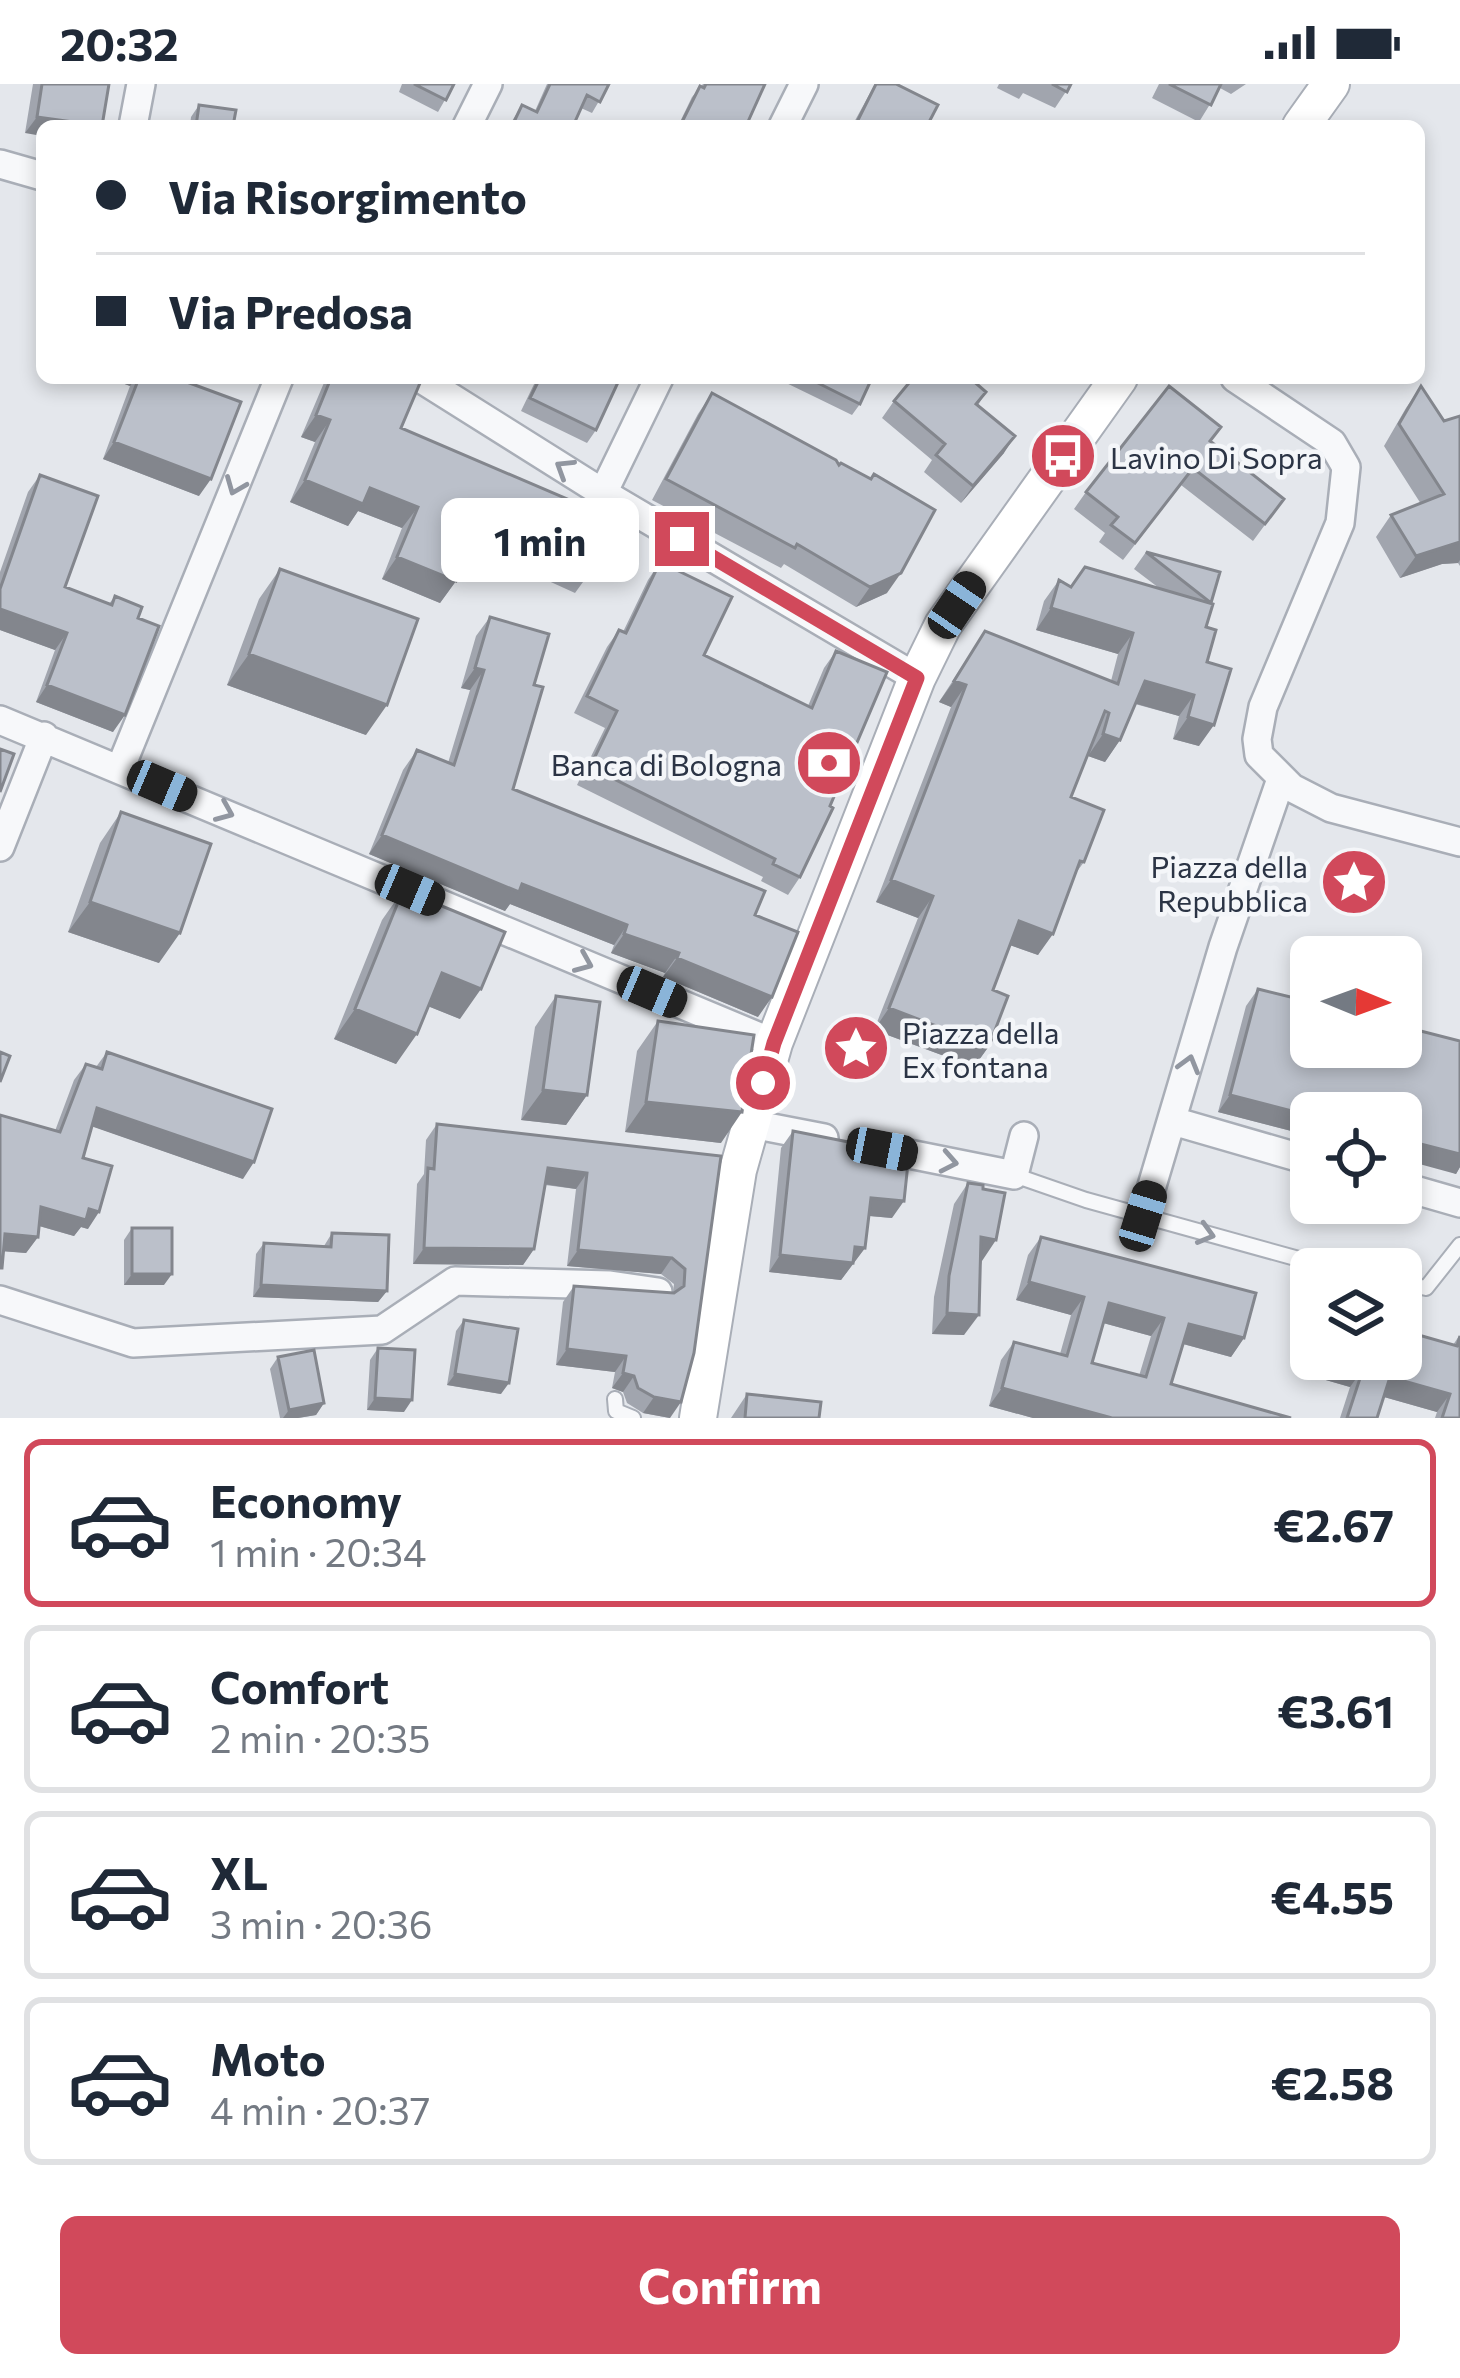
<!DOCTYPE html>
<html lang="en">
<head>
<meta charset="utf-8">
<style>
	:root { --surface:#fff; --page:#f2f2f3; --text:#1f2937; --muted:#747a83; --line:#e0e1e3; --accent:#d1495b }
	body { margin:0; font-family:Commissioner,sans-serif; background:var(--page); color:var(--text); height:100vh; display:flex; flex-direction:column; font-size:45px; white-space:nowrap }
	* { box-sizing:border-box; margin:0 }
	p { font-size:39px; color:var(--muted) }
	.icon { flex:none; width:66px; height:66px; fill:none; stroke:currentColor; stroke-width:2; stroke-linecap:round; stroke-linejoin:round }
	.map { position:relative; height:1334px; overflow:hidden }
	.drawer { display:flex; flex-direction:column; background:var(--surface); flex:1 }
	.drawer>* { flex:none }
	.banner { position:absolute; left:36px; top:36px; width:1389px; height:264px; border-radius:18px; box-shadow:0 6px 18px #0003; display:grid; align-content:center; height:264px; padding:0 60px; background:var(--surface) }
	.needle { width:78px; rotate:91deg }
	.buttons { position:absolute; left:1290px; top:852px; display:grid; gap:24px }
	.buttons a { display:grid; place-items:center; width:132px; height:132px; border-radius:18px; background:var(--surface); box-shadow:0 6px 18px #0003; font-size:60px }
	.end { position:absolute; width:54px; height:54px; margin:-27px; border:15px solid #d1495b; background:#fff; box-shadow:0 0 0 6px #fff }
	.from { border-radius:50% }
	.bubble { position:absolute; height:84px; border-radius:18px; background:var(--surface); box-shadow:0 6px 18px #0003; font-size:39px; font-weight:700; line-height:84px; text-align:center }
	.car { position:absolute; width:36px; height:72px; margin:-36px -18px; border-radius:15px; box-shadow:0 0 9px 3px #0007; background:linear-gradient(#222 24%,#8ab4d8 0 40%,#222 0 76%,#8ab4d8 0 86%,#222 0) }
	.banner b { display:flex; align-items:center; gap:42px; height:114px; font-size:45px }
	.banner b+b { border-top:3px solid var(--line) }
	.banner i { width:30px; height:30px; background:var(--text) }
	ul { padding:21px 0 0; list-style:none }
	li { display:flex; align-items:center; gap:36px; height:168px; margin:0 24px 18px; padding:0 36px; border:6px solid var(--line); border-radius:18px }
	li div { flex:1 }
	li b { display:block; font-size:45px }
	li em { font-style:normal; font-weight:700 }
	li.current { border-color:var(--accent) }
	li>.icon { width:108px; height:108px; stroke-width:1.5 }
	.button { display:flex; gap:24px; margin-top:auto; padding:24px 60px }
	.button a { flex:1; height:138px; border-radius:18px; background:var(--accent); color:#fff; font-size:48px; font-weight:700; line-height:138px; text-align:center }
	.status { display:flex; justify-content:space-between; align-items:center; height:84px; padding:0 60px; background:var(--surface); direction:ltr }
	.status svg { height:33px; fill:currentColor }
	.map>svg:first-child { display:block }
	.lines { fill:none; stroke-linecap:round; stroke-linejoin:round }
	.service-casing { stroke:#a9aeb7; stroke-width:18 }
	.minor-casing { stroke:#a9aeb7; stroke-width:32 }
	.secondary-casing { stroke:#a9aeb7; stroke-width:40 }
	.service { stroke:#f7f8fa; stroke-width:14 }
	.minor { stroke:#f7f8fa; stroke-width:27 }
	.secondary { stroke:#fff; stroke-width:36 }
	.wall { fill:#a1a5ae; fill-rule:evenodd }
	.shaded-wall { fill:#83868d }
	.building { fill:#bbc0ca; stroke:#83868d; stroke-width:3; fill-rule:evenodd }
	.oneway { stroke:#9196a0 }
	.route { stroke:#d1495b; stroke-width:15 }
	.labels { text-anchor:middle; dominant-baseline:central; stroke-width:9; stroke-linejoin:round; paint-order:stroke }
	.poi-label { font-size:30px; fill:#2b3445; stroke:#f4f6f9; text-anchor:start }
</style>
</head>
<body>
<div class="status"><b>20:32</b><svg viewBox="0 0 49 12"><path d="M0 12V9h3v3zM5 12V6h3v6zM10 12V3h3v9zM15 12V0h3v12zM26 1h20v11H26zM47 4h2v5h-2z"/></svg></div>
<div class="map">
<svg width="1460" height="1334" viewBox="0 0 1460 1334">
	<rect width="100%" height="100%" fill="#e4e7ec"/>
	<g class="lines">
		<g class="service-casing">
			<path id="service" d="M1014,1091L1086,1116L1335,1185
				M1401,1199L1426,1204L1460,1161
				M615,1315L616,1327L633,1334"/>
		</g>
		<g class="minor-casing">
			<path id="minor" d="M133,42L141,0
				M467,42L488,0
				M783,42L804,0
				M0,80L42,92
				M420,294L603,409L917,594
				M1235,294L1332,359L1346,383L1340,439L1263,623L1257,655L1259,671L1292,704L1331,724L1460,758
				M603,409L659,294
				M0,636L774,959
				M120,685L279,294
				M0,763L44,652
				M1173,1037L1311,1077
				M752,1040L824,1054
				M874,1063L1014,1091L1024,1052
				M1401,1102L1460,1119
				M1143,1132L1223,863L1281,695
				M0,1216L133,1259L382,1246L455,1197L610,1201L658,1208"/>
		</g>
		<g class="secondary-casing">
			<path id="secondary" d="M1301,42L1331,0
				M698,1334L738,1086L774,959L917,594L943,541L1119,294"/>
		</g>
		<use href="#service" class="service"/>
		<use href="#minor" class="minor"/>
		<use href="#secondary" class="secondary"/>
	</g>
	<path class="wall" d="M33,0H109L25,49Z
		M402,0H454L438,28L399,8Z
		M547,0H609L592,29L581,24L573,42H509L522,21L535,27Z
		M703,0H765L746,42H678L692,13Z
		M875,0H896L927,42H852Z
		M999,0H1071L1055,24L1023,9L1019,15L997,4Z
		M1159,0H1246L1231,10L1220,4L1199,38L1152,14Z
		M199,21L233,42H190L191,33Z
		M109,294H176L199,412L103,375L130,302Z
		M326,294H408L401,344L591,487L575,509L531,489L534,482L473,455L456,497L440,519L382,495L402,444L358,427L348,442L290,418L315,358L301,353Z
		M537,294H620L596,346L587,359L521,327Z
		M776,294H872L860,320L852,331Z
		M1421,302L1444,337L1460,332V482L1458,479L1442,480L1400,494L1376,453L1391,431L1421,420L1384,362L1406,324Z
		M986,308L978,321L1004,369L961,419L924,388L932,376L882,334L894,317Z
		M712,309L887,509L856,523L784,480L781,484L652,416L698,330Z
		M1211,358L1284,415L1253,457L1181,401L1123,476L1099,458L1105,449L1074,425L1086,408Z
		M40,391L65,503L109,520L115,512L138,534L113,648L36,618L55,566L0,546V488L28,408Z
		M1146,468L1211,519L1206,543L1207,578L1199,662L1173,655L1179,632L1135,620L1120,656L1105,678L1088,672L1092,660L1071,713L1084,778L1075,790L1038,871L1010,861L993,906L989,962L974,983L874,946L918,834L876,818L951,623L939,618L985,547L1111,597L1118,570L1036,546L1044,517L1059,496L1071,503L1159,504L1134,485Z
		M660,478L704,571L808,622L824,584L836,567L800,793L788,811L761,797L763,793L577,701L605,644L574,629L607,563L619,546L623,548L648,496Z
		M280,485L366,651L227,601L259,515Z
		M490,533L534,601L513,705L755,831L758,933L663,893L665,889L611,869L614,861L510,820L505,827L369,770L403,686L417,666L448,679L470,606L461,604L476,552Z
		M121,728L159,879L68,848L100,759Z
		M403,806L460,935L428,922L396,980L334,955L382,836Z
		M1258,905L1460,957V1083L1456,1090L1311,1029V1052L1218,1028L1246,922Z
		M556,912L587,1011L566,1041L521,1036L535,943Z
		M658,937L721,1059L625,1048L637,967Z
		M107,968L243,1095L92,1042L83,1074L88,1145L81,1143L74,1152L39,1142L38,1153L26,1169L3,1167L0,1031L55,1047L74,996L86,980L96,983Z
		M437,1040L721,1072L670,1334L643,1329L627,1319L623,1308L612,1304L615,1288L556,1281L563,1218L574,1202L673,1209L674,1200L661,1190L567,1182L576,1105L545,1101L534,1165L523,1181L413,1180L417,1100L424,1090L426,1056Z
		M793,1047L892,1134L869,1132L865,1164L841,1196L769,1188L781,1064Z
		M968,1099L982,1177L964,1251L932,1250L934,1213L954,1120Z
		M132,1144L164,1201H124V1156Z
		M332,1149L387,1207L378,1218L253,1213L256,1170L264,1159L324,1162Z
		M1041,1153L1244,1254L1231,1273L1183,1260L1171,1300L1291,1334H1033L989,1322L1001,1276L1014,1258L1060,1270L1071,1231L1016,1216L1028,1171ZM1103,1239L1151,1252L1139,1292L1092,1279Z
		M464,1236L501,1310L447,1301L456,1247Z
		M1459,1252L1460,1334H1435L1437,1328L1384,1313L1377,1334H1340L1350,1303L1305,1290L1311,1268V1275H1401L1453,1261Z
		M378,1264L404,1328L367,1326L370,1276Z
		M278,1273L324,1319L316,1331L298,1334H280L270,1285Z
		M747,1310L819,1334H731Z"/>
	<path class="shaded-wall" d="M37,33L96,42H42V52L25,49Z
		M109,294H136L130,302Z
		M316,331L330,336L315,358L301,353Z
		M1015,352L1004,369L961,419L973,402Z
		M114,358L211,395L199,412L103,375Z
		M305,396L370,404L418,423L402,444L358,427L348,442L290,418Z
		M1460,458V476L1458,479L1442,480L1400,494L1416,472Z
		M397,473L456,497L440,519L382,495Z
		M901,489L887,509L856,523L870,503Z
		M1051,524L1133,549L1118,570L1036,546Z
		M0,525L67,549L55,566L0,546Z
		M249,570L387,621L366,651L227,601Z
		M475,584L484,586L470,606L461,604Z
		M954,597L966,601L951,623L939,618Z
		M1145,597L1194,611L1179,632L1130,618Z
		M47,601L125,631L113,648L36,618Z
		M1188,633L1214,641L1199,662L1173,655Z
		M1103,650L1120,656L1105,678L1088,672Z
		M382,751L522,800L627,841L614,861L510,820L505,827L369,770Z
		M891,796L933,812L918,834L876,818Z
		M90,818L180,849L159,879L68,848Z
		M1019,837L1053,850L1038,871L1004,859Z
		M624,850L679,869L665,889L611,869Z
		M677,874L772,913L758,933L663,893Z
		M442,889L481,905L460,935L420,919Z
		M889,924L989,962L974,983L874,946Z
		M355,925L417,950L396,980L334,955Z
		M543,1006L587,1011L566,1041L521,1036Z
		M1230,1011L1311,1032V1052L1218,1028Z
		M646,1018L742,1028L721,1059L625,1048Z
		M97,1024L254,1078L243,1095L85,1040Z
		M1401,1055L1460,1070V1083L1456,1090L1401,1075Z
		M548,1084L587,1089L576,1105L537,1099Z
		M871,1114L904,1117L892,1134L859,1131Z
		M41,1123L89,1125L99,1128L88,1145L81,1143L74,1152L29,1139Z
		M5,1150L38,1153L26,1169L0,1167Z
		M981,1153L996,1156L982,1177L967,1174Z
		M855,1163L865,1164L841,1196L769,1188L780,1171Z
		M424,1164L534,1165L523,1181L413,1180Z
		M578,1166L672,1174L661,1190L567,1182Z
		M132,1190H172L164,1201H124Z
		M1029,1198L1084,1213L1071,1231L1016,1216Z
		M261,1201L387,1207L378,1218L253,1213Z
		M1109,1219L1164,1234L1151,1252L1096,1237Z
		M947,1229L979,1231L964,1251L932,1250Z
		M1189,1240L1244,1254L1231,1273L1176,1258Z
		M567,1265L626,1272L615,1288L556,1281Z
		M1315,1275H1329L1363,1285L1350,1303L1305,1290Z
		M623,1289L634,1292L623,1308L612,1304Z
		M455,1290L509,1299L501,1310L447,1301Z
		M1390,1293L1450,1310L1437,1328L1377,1311Z
		M1002,1304L1112,1334H1033L989,1322Z
		M654,1313L681,1318L670,1334L643,1329Z
		M375,1314L412,1316L404,1328L367,1326Z
		M324,1319L316,1331L298,1334H283L289,1326Z"/>
	<path class="building" d="M42,0H109L102,42L37,33Z
		M414,0H454L446,16Z
		M550,0H609L600,18L587,11L573,42H512L522,21L537,28Z
		M706,0H765L746,42H680L700,2L704,4Z
		M876,0H896L938,21L927,42H855Z
		M1052,0H1071L1067,8Z
		M1169,0H1221L1211,21Z
		M199,21L236,26L233,42H196Z
		M139,294H176L241,318L211,395L114,358Z
		M331,294H408L420,299L401,344L614,435L591,487L547,467L549,461L482,431L456,497L397,473L418,423L370,404L363,420L305,396L330,336L316,331Z
		M540,294H620L596,346L530,314Z
		M808,294H872L860,320Z
		M913,294H970L986,308L976,320L1015,352L973,402L936,371L945,360L894,317Z
		M1169,302L1221,343L1210,357L1284,415L1265,440L1193,384L1135,459L1111,441L1118,433L1086,408Z
		M1421,302L1444,337L1460,332V458L1416,472L1391,431L1444,410L1399,340Z
		M712,309L836,376L839,381L841,379L871,395L874,390L935,426L901,489L870,503L797,460L795,464L666,395Z
		M40,391L98,412L65,503L112,521L115,512L142,523L138,534L159,542L125,631L47,601L67,549L0,525V505Z
		M1146,468L1220,488L1211,519Z
		M660,478L732,513L704,571L812,624L836,567L887,588L830,722L833,724L800,793L773,780L775,775L590,683L617,627L587,612L619,546L626,549Z
		M1085,483L1213,520L1206,543L1216,546L1207,578L1231,585L1214,641L1188,633L1194,611L1145,597L1120,656L1103,650L1109,629L1105,627L1071,713L1104,726L1084,778L1080,777L1053,850L1019,837L993,906L1008,912L989,962L889,924L933,812L891,796L966,601L954,597L985,547L1118,600L1133,549L1051,524L1059,496L1071,503Z
		M280,485L418,535L387,621L249,570Z
		M490,533L549,550L534,601L543,603L513,705L765,807L755,831L798,848L772,913L677,874L679,869L624,850L627,841L522,800L519,808L382,751L417,666L454,681L484,586L475,584Z
		M0,665L14,670L0,708Z
		M121,728L211,760L180,849L90,818Z
		M403,806L505,848L481,905L442,889L417,950L355,925Z
		M1258,905L1311,918V963H1401V942L1460,957V1070L1401,1055V1029H1311V1032L1230,1011Z
		M556,912L600,918L587,1011L543,1006Z
		M658,937L754,951L742,1028L646,1018Z
		M0,968L10,972L0,998Z
		M107,968L272,1025L254,1078L97,1024L83,1074L112,1082L99,1128L89,1125L86,1136L41,1123L38,1153L5,1150L2,1184H0V1031L60,1048L86,980L102,985Z
		M437,1040L721,1072L694,1269L681,1318L654,1313L638,1304L634,1292L623,1289L626,1272L567,1265L574,1202L674,1209L684,1202L685,1185L672,1174L578,1166L587,1089L548,1084L534,1165L424,1164L428,1084L434,1085Z
		M793,1047L909,1070L904,1117L871,1114L865,1164L855,1163L853,1179L780,1171Z
		M968,1099L983,1101V1105L1005,1109L996,1156L981,1153L979,1231L947,1229L949,1192Z
		M132,1144H172V1190H132Z
		M332,1149L389,1151L387,1207L261,1201L264,1159L331,1163Z
		M1041,1153L1256,1209L1244,1254L1189,1240L1171,1300L1291,1334H1112L1002,1304L1014,1258L1067,1272L1084,1213L1029,1198ZM1109,1219L1164,1234L1146,1293L1092,1279Z
		M464,1236L518,1245L509,1299L455,1290Z
		M1401,1246L1457,1262L1460,1252V1334H1442L1450,1310L1390,1293L1377,1334H1347L1363,1285L1329,1275H1401Z
		M378,1264L415,1266L412,1316L375,1314Z
		M314,1266L324,1319L289,1326L278,1273Z
		M747,1310L821,1318L819,1334H745Z"/>
	<defs><path id="oneway-chevron" d="M-2-3.5L2.5 0L-2 3.5" fill="none" stroke-width="1.6" stroke-linecap="round" stroke-linejoin="round" transform="scale(3)"/></defs>
	<g class="oneway">
		<use href="#oneway-chevron" transform="translate(564 384) rotate(-148)"/>
		<use href="#oneway-chevron" transform="translate(235 402) rotate(112)"/>
		<use href="#oneway-chevron" transform="translate(225 728) rotate(23)"/>
		<use href="#oneway-chevron" transform="translate(584 879) rotate(23)"/>
		<use href="#oneway-chevron" transform="translate(1189 980) rotate(-74)"/>
		<use href="#oneway-chevron" transform="translate(949 1078) rotate(11)"/>
		<use href="#oneway-chevron" transform="translate(1206 1150) rotate(16)"/>
	</g>
	<g class="lines">
		<path class="route" d="M682,455L917,594L774,959L763,999"/>
	</g>
	<defs>
		<g id="bus-disc" transform="scale(3.45)"><circle r="9.5" fill="#d1495b" stroke="#f4f6f9"/><path d="M-5-6H5V4H4V6H2V4H-2V6H-4V4H-5ZM-3.5-4V0h7V-4ZM-3.5 1.2v1.5H-2V1.2ZM2 1.2v1.5H3.5V1.2Z" fill="#fff"/></g>
		<g id="bank-disc" transform="scale(3.45)"><circle r="9.5" fill="#d1495b" stroke="#f4f6f9"/><path d="M-6-4H6V4H-6ZM0-2.3a2.3 2.3 0 1 0 0 4.6a2.3 2.3 0 1 0 0-4.6Z" fill="#fff"/></g>
		<g id="sight-disc" transform="scale(3.45)"><circle r="9.5" fill="#d1495b" stroke="#f4f6f9"/><path d="M0-6L1.8-2.2L6-1.7L2.9 1.2L3.7 5.4L0 3.3L-3.7 5.4L-2.9 1.2L-6-1.7L-1.8-2.2Z" fill="#fff"/></g>
	</defs>
	<g fill-rule="evenodd">
		<use href="#bus-disc" x="1063" y="372"/>
		<use href="#bank-disc" x="829" y="679"/>
		<use href="#sight-disc" x="1354" y="798"/>
		<use href="#sight-disc" x="856" y="964"/>
	</g>
	<g class="labels">
		<g class="poi-label">
			<text x="1110" y="372">Lavino Di Sopra</text>
			<text x="782" y="679" text-anchor="end">Banca di Bologna</text>
			<text x="1308" y="781" text-anchor="end">Piazza della<tspan x="1308" dy="34">Repubblica</tspan></text>
			<text x="902" y="947">Piazza della<tspan x="902" dy="34">Ex fontana</tspan></text>
		</g>
	</g>
</svg>
<div class="buttons">
<a><svg class="needle" viewBox="-14 -14 28 28"><path d="M0-13l5 13h-10z" fill="#e53935"/><path d="M0 13l5-13h-10z" fill="#747a83"/></svg></a>
<a><svg class="icon" aria-label="locate" viewBox="0 0 24 24"><circle cx="12" cy="12" r="6"/><path d="M12 2v4M12 18v4M2 12h4M18 12h4"/></svg></a>
<a><svg class="icon" aria-label="layers" viewBox="0 0 24 24"><path d="M12 4l9 5-9 5-9-5zM3 14l9 5 9-5"/></svg></a>
</div>
<i class="end from" style="left:763px;top:999px"></i>
<i class="end" style="left:682px;top:455px"></i>
<div class="bubble" style="left:441px;top:414px;width:198px">1 min</div>
<i class="car" style="left:957px;top:521px;rotate:34deg"></i>
<i class="car" style="left:162px;top:702px;rotate:113deg"></i>
<i class="car" style="left:410px;top:806px;rotate:113deg"></i>
<i class="car" style="left:652px;top:908px;rotate:113deg"></i>
<i class="car" style="left:882px;top:1065px;rotate:101deg"></i>
<i class="car" style="left:1143px;top:1132px;rotate:17deg"></i>
<div class="banner">
<b><i class="from"></i>Via Risorgimento</b>
<b><i></i>Via Predosa</b>
</div>
</div>
<section class="drawer">
<ul>
<li class="current"><svg class="icon" aria-label="car" viewBox="0 0 24 24"><path d="M5 17H2v-5l4-1 3-4h7l3 4 3 1v5h-3M9 17h6M6 11h13"/><circle cx="7" cy="17" r="2"/><circle cx="17" cy="17" r="2"/></svg><div><b>Economy</b><p>1 min · 20:34</p></div><em>€2.67</em></li>
<li><svg class="icon" aria-label="car" viewBox="0 0 24 24"><path d="M5 17H2v-5l4-1 3-4h7l3 4 3 1v5h-3M9 17h6M6 11h13"/><circle cx="7" cy="17" r="2"/><circle cx="17" cy="17" r="2"/></svg><div><b>Comfort</b><p>2 min · 20:35</p></div><em>€3.61</em></li>
<li><svg class="icon" aria-label="car" viewBox="0 0 24 24"><path d="M5 17H2v-5l4-1 3-4h7l3 4 3 1v5h-3M9 17h6M6 11h13"/><circle cx="7" cy="17" r="2"/><circle cx="17" cy="17" r="2"/></svg><div><b>XL</b><p>3 min · 20:36</p></div><em>€4.55</em></li>
<li><svg class="icon" aria-label="car" viewBox="0 0 24 24"><path d="M5 17H2v-5l4-1 3-4h7l3 4 3 1v5h-3M9 17h6M6 11h13"/><circle cx="7" cy="17" r="2"/><circle cx="17" cy="17" r="2"/></svg><div><b>Moto</b><p>4 min · 20:37</p></div><em>€2.58</em></li>
</ul>
<div class="button"><a>Confirm</a></div>
</section>
</body>
</html>
